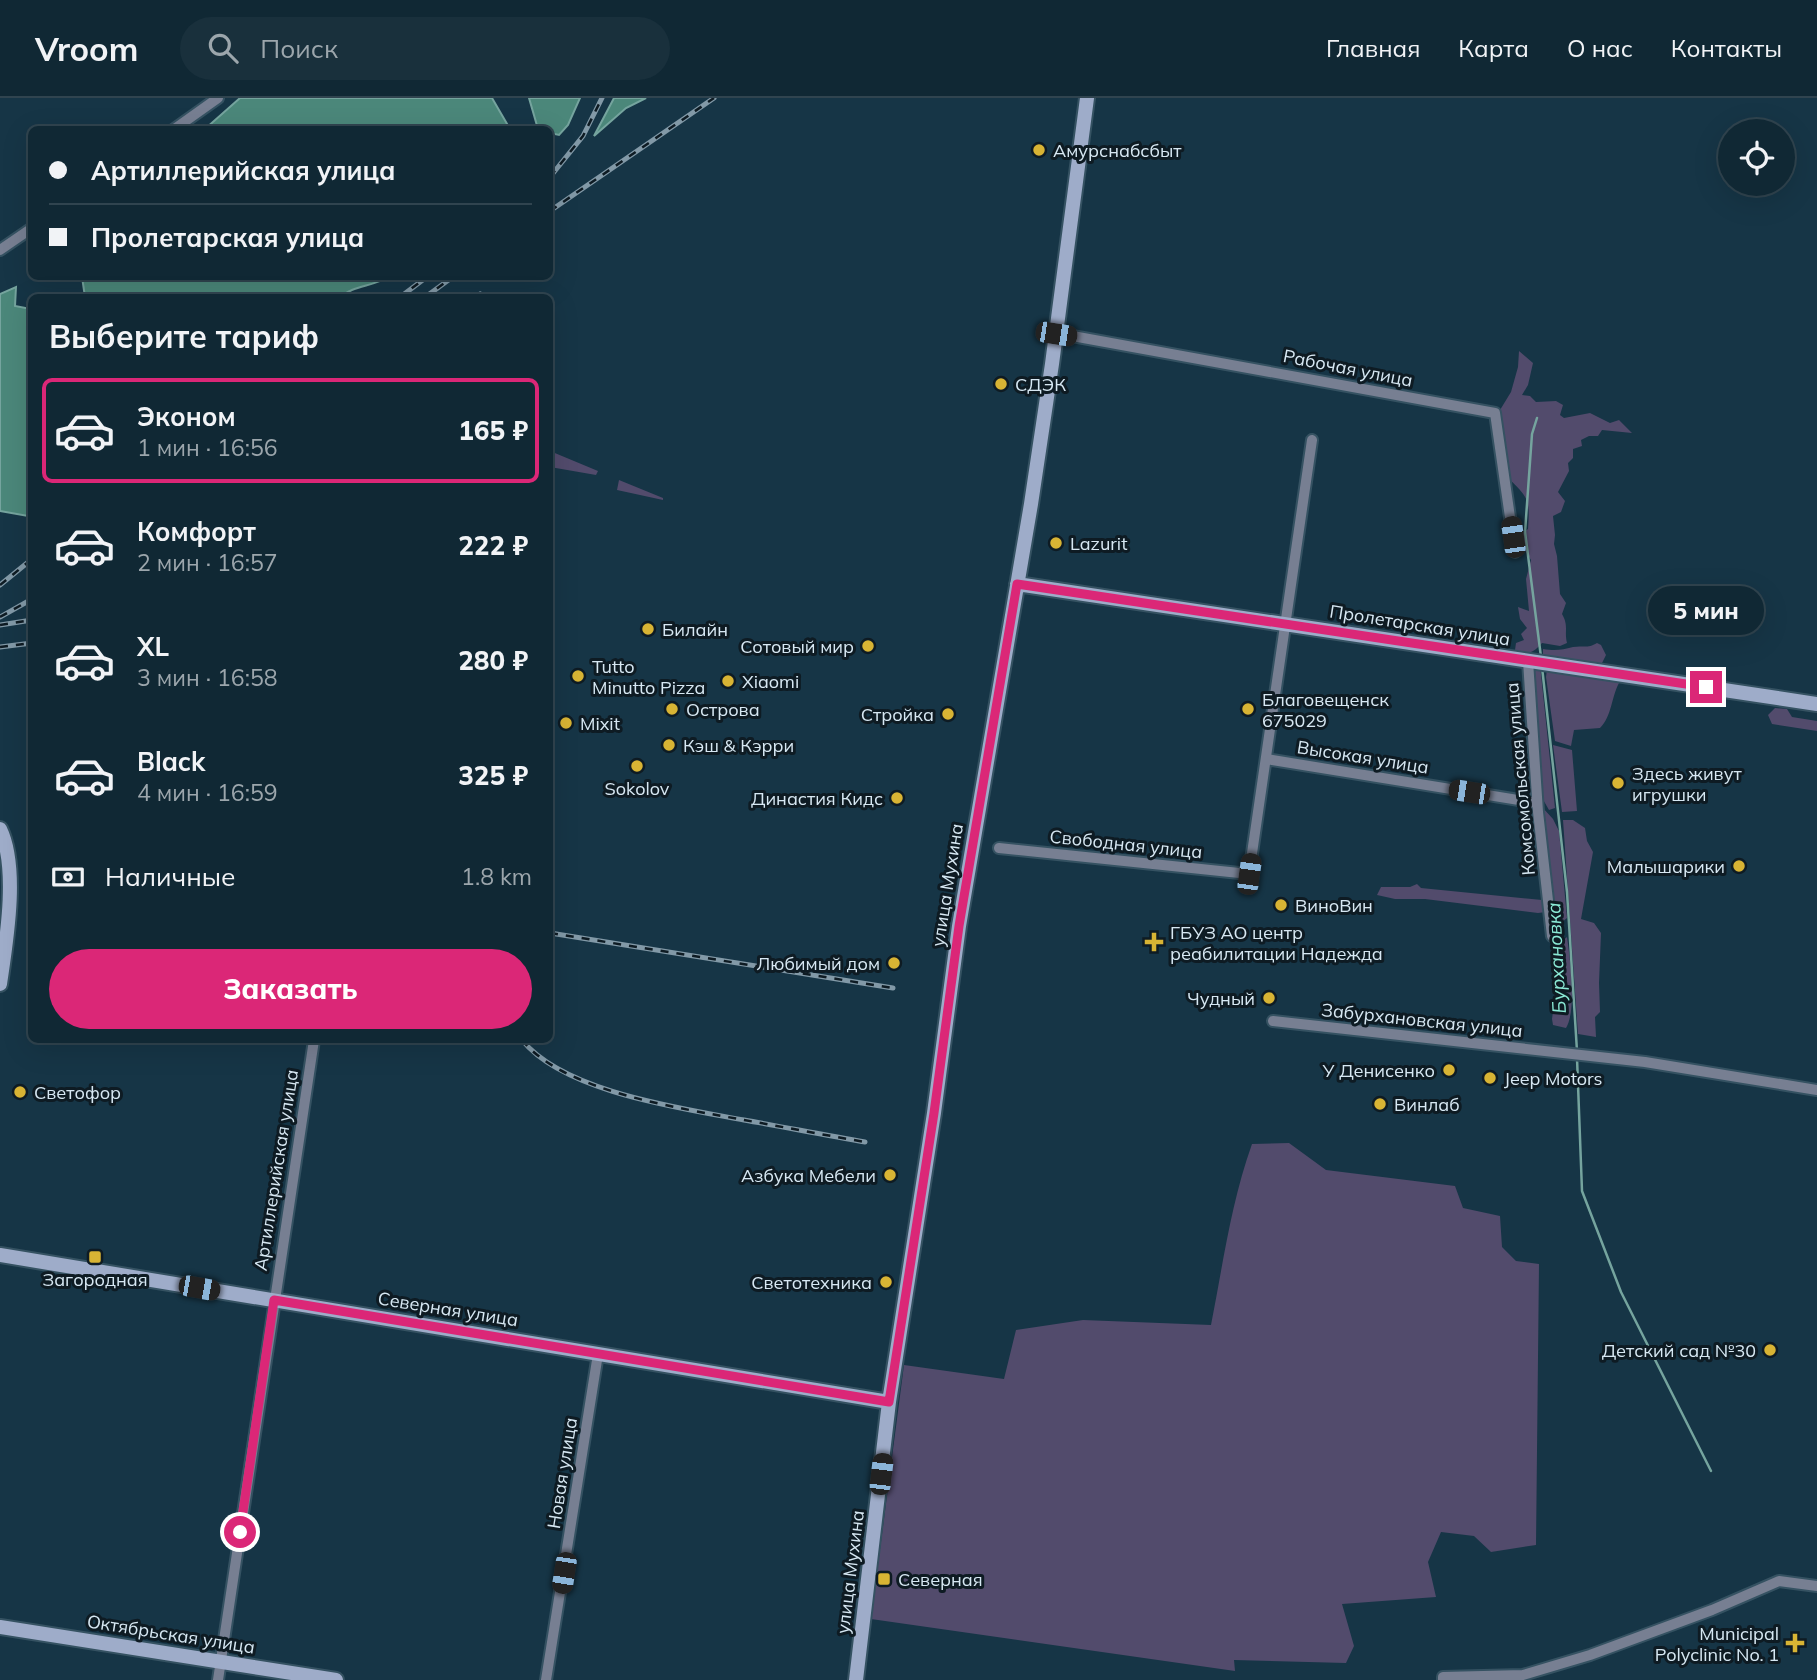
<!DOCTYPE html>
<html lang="ru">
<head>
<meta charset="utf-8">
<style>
	:root { --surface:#102834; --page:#19303c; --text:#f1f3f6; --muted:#9ca6ac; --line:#30444f; --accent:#db2777 }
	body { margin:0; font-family:Mulish,sans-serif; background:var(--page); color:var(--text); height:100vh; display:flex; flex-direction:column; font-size:26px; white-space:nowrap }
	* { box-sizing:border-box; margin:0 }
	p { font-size:23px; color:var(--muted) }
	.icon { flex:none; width:38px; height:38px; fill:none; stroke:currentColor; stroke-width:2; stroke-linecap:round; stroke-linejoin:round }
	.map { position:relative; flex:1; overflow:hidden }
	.drawer { position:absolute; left:28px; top:196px; width:525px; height:749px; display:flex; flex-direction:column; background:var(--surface); border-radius:10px; box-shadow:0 7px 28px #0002,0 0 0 2px var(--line) }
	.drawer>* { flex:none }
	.guide { position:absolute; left:28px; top:28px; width:525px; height:154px; border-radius:10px; box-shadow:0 7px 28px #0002,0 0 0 2px var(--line); display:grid; align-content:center; height:154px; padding:0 21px; background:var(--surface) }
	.buttons { position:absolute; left:1718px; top:21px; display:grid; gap:14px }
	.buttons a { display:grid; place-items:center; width:77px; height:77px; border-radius:50%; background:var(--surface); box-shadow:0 7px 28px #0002,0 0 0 2px var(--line); font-size:35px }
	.end { position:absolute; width:32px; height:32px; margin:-16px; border:9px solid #db2777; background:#fff; box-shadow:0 0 0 4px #fff }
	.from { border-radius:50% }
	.bubble { position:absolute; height:49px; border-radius:24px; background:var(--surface); box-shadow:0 7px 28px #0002,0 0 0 2px var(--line); font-size:23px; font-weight:800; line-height:49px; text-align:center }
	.car { position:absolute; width:21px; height:42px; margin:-21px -10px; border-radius:9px; box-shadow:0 0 5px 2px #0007; background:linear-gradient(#222 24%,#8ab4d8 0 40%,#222 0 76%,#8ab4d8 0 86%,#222 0) }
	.guide b { display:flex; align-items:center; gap:24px; height:66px; font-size:26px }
	.guide b+b { border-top:2px solid var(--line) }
	.guide i { width:18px; height:18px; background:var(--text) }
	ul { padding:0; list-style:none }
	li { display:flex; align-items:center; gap:21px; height:105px; margin:0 14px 10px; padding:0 7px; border:4px solid transparent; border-radius:10px }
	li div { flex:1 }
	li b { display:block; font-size:26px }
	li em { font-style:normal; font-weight:800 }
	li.selected { border-color:var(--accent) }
	li>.icon { width:63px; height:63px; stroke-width:1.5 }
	h2 { padding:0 21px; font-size:32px; line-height:84px }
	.pay { display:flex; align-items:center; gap:18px; height:77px; padding:0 21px; font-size:26px }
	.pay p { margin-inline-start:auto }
	.primary-button { display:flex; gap:14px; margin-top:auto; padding:14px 21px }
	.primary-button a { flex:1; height:80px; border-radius:42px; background:var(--accent); color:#fff; font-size:28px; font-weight:800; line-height:80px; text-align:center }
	header { display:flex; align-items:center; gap:42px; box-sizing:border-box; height:98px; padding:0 35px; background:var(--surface); border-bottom:2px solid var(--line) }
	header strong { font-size:33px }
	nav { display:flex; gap:38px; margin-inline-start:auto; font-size:24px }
	.search { width:490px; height:63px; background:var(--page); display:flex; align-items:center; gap:18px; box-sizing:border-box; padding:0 24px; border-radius:38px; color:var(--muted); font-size:26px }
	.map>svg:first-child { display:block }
	.green { fill:#524b6c }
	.water { fill:#4b877a; stroke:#75a49e; stroke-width:2 }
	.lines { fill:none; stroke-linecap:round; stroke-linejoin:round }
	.stream { stroke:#75a49e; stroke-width:2.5 }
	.street-casing { stroke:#355262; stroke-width:14 }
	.secondary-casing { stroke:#355262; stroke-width:18 }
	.street { stroke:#777f92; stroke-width:10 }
	.secondary { stroke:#9eacc9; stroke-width:14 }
	.rail-casing { stroke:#8299a7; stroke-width:5 }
	.rail { stroke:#0e1b23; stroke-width:2.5; stroke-dasharray:8; stroke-linecap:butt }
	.route { stroke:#db2777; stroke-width:9 }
	.poi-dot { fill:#d8b434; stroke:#0e1b23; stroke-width:2.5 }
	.labels { text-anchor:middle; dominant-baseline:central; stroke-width:6; stroke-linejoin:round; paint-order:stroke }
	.poi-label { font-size:18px; fill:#d7e8f3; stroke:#0e1b23; text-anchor:start }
	.street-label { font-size:18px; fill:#d7e8f3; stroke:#0e1b23 }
	.water-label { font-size:19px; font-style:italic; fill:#8bead6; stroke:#0e1b23 }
</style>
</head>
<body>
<header>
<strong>Vroom</strong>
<div class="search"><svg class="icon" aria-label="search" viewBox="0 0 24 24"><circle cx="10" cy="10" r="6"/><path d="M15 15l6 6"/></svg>Поиск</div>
<nav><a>Главная</a><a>Карта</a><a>О нас</a><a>Контакты</a></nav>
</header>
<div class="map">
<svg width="1817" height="1582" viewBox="0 0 1817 1582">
	<rect width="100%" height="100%" fill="#163546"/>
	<path class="green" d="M1519,253L1533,265L1528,287L1522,297L1530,298L1536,304L1556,303L1563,307L1560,317L1564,320L1590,315L1610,325L1619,322L1632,335L1602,332L1598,338H1589L1581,342L1582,348L1573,351V360L1568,365L1569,373L1558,394L1565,403L1561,414L1553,418L1555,437L1554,446L1557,458L1560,496L1566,505L1562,516C1569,528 1564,533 1567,545L1560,548L1542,545C1532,556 1528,557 1515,552L1516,545L1524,542L1521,536L1527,530L1520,521L1518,509L1529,513L1526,481L1531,462L1523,449L1520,437L1528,431C1530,402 1529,400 1508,380L1510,371C1504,360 1500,343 1500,330C1500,323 1502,319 1500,312L1511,294L1518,269Z
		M550,353L598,373L596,377L550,369Z
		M619,382L663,400V402L617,392Z
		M1597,545L1601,547L1606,557L1599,571L1543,558V551C1555,553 1562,552 1573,549C1583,547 1587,551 1597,545Z
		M1532,566L1540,567L1555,710L1549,712L1541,698Z
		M1547,571L1610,579L1619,585C1611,600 1612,618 1600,630L1574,632L1571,648L1555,643L1546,579Z
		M1775,610L1787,611L1792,619L1817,623V633L1772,626L1768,617Z
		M1553,647L1572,652L1577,713L1562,714Z
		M1542,709L1553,721L1559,733L1567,820L1562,824L1555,817Z
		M1563,722H1573L1585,730L1587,743L1593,754L1581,821L1594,825L1601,835L1599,885L1600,914L1595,919L1596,939L1578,936Z
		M1417,786L1421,790L1542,802L1546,814L1538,815L1425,801H1395L1377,797L1381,789H1410Z
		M1567,839C1570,860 1577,912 1566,930L1553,927L1552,921L1557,884L1556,856L1560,845Z
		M1289,1045L1326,1072L1455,1088L1463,1110L1500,1118L1502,1149L1516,1163L1539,1166L1536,1447L1491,1454L1474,1438L1441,1434L1428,1464L1436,1499L1342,1506L1354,1548L1346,1565L1234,1562L1235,1573L871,1521L904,1267L1004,1281L1016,1232L1083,1222L1211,1227C1223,1166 1231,1105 1252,1046Z"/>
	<path class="water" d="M240,0H492L510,31H205Z
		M529,0H580L568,27L559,37L550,35V32L538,31Z
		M614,0H646L626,10L594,38Z
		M82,179V178L388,179C373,189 352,187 340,200L85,199Z
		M16,189L15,208L31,211L32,416L28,418L0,413V196Z"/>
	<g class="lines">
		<path class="stream" d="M1537,320L1532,336L1525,434L1541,559
			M1542,569L1567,794L1577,953
			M1577,960L1582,1093L1621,1194L1711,1373"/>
		<g class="street-casing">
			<path id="street" d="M173,32L218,0
				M0,152L32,130
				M1056,235L1495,315L1515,454
				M1528,563L1538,714L1552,838
				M1266,661L1537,705
				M999,750L1249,776L1312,342
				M1273,923L1645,964L1817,992
				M218,1582L314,942
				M546,1582L598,1256
				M1443,1582V1579L1523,1577L1590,1557L1712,1512L1779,1483L1817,1488"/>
		</g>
		<g class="secondary-casing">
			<path id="secondary" d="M1017,486L1817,606
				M0,731C19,770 6,845 0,886
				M0,1157L889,1304
				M0,1529L336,1582
				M856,1582L889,1304L934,1015L959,828L1031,406L1052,266L1087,0"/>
		</g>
		<use href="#street" class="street"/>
		<use href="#secondary" class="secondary"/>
		<g class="rail-casing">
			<path id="rail" d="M550,79L583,38L602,0
				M550,113L714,0
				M399,200L428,178
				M424,200L454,178
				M474,200L480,196
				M0,487L32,461
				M0,519L32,501
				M0,527L32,522
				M0,549L32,545
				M550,835L893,890
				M522,942C564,994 680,1010 744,1022C784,1029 824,1037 865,1044"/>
		</g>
		<use href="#rail" class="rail"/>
	</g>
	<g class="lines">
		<path class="route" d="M240,1434L274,1202L889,1304L934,1015L959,828L1017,486L1706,589"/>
	</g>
	<g class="poi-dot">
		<circle cx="1039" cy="52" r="7"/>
		<circle cx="1001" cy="286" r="7"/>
		<circle cx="1056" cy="445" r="7"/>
		<circle cx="648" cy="531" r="7"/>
		<circle cx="868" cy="548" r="7"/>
		<circle cx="578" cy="578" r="7"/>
		<circle cx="728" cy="583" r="7"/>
		<circle cx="672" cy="611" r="7"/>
		<circle cx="1248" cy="611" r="7"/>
		<circle cx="948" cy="616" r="7"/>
		<circle cx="566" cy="625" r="7"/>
		<circle cx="669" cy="647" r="7"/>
		<circle cx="637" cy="668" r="7"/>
		<circle cx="1618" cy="685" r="7"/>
		<circle cx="897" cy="700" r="7"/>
		<circle cx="1739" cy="768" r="7"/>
		<circle cx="1281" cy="807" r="7"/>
		<path d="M1150.5 833.5h7v7h7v7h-7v7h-7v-7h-7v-7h7z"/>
		<circle cx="894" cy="865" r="7"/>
		<circle cx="1269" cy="900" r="7"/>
		<circle cx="1449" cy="972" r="7"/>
		<circle cx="1490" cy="980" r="7"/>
		<circle cx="20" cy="994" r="7"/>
		<circle cx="1380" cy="1006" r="7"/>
		<circle cx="890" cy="1077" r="7"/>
		<rect x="88" y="1152" width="14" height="14" rx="3.5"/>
		<circle cx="886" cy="1184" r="7"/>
		<circle cx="1770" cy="1252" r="7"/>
		<rect x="877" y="1474" width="14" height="14" rx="3.5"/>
		<path d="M1791.5 1534.5h7v7h7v7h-7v7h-7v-7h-7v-7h7z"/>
	</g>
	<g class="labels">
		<g class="poi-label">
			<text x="1053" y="52">Амурснабсбыт</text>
			<text x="1015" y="286">СДЭК</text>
			<text x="1070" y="445">Lazurit</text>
			<text x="662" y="531">Билайн</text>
			<text x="854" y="548" text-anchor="end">Сотовый мир</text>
			<text x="592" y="568">Tutto<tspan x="592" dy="21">Minutto Pizza</tspan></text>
			<text x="742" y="583">Xiaomi</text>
			<text x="1262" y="601">Благовещенск<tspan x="1262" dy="21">675029</tspan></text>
			<text x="686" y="611">Острова</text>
			<text x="934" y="616" text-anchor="end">Стройка</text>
			<text x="580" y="625">Mixit</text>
			<text x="683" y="647">Кэш &amp; Кэрри</text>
			<text x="1632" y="675">Здесь живут<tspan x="1632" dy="21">игрушки</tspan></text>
			<text x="637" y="690" text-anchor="middle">Sokolov</text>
			<text x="883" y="700" text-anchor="end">Династия Кидс</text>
			<text x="1725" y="768" text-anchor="end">Малышарики</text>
			<text x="1295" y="807">ВиноВин</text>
			<text x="1170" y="834">ГБУЗ АО центр<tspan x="1170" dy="21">реабилитации Надежда</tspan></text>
			<text x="880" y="865" text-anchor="end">Любимый дом</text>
			<text x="1255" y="900" text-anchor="end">Чудный</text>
			<text x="1435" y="972" text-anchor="end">У Денисенко</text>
			<text x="1504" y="980">Jeep Motors</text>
			<text x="34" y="994">Светофор</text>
			<text x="1394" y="1006">Винлаб</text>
			<text x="876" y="1077" text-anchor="end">Азбука Мебели</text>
			<text x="95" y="1181" text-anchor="middle">Загородная</text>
			<text x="872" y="1184" text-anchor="end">Светотехника</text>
			<text x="1756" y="1252" text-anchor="end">Детский сад №30</text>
			<text x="898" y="1481">Северная</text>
			<text x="1779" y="1535" text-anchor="end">Municipal<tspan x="1779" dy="21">Polyclinic No. 1</tspan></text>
		</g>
		<g class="street-label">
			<text transform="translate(1348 270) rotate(11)">Рабочая улица</text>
			<text transform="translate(1420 527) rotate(9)">Пролетарская улица</text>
			<text transform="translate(1363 659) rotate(9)">Высокая улица</text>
			<text transform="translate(1520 681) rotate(-95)">Комсомольская улица</text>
			<text transform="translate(1126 746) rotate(6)">Свободная улица</text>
			<text transform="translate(947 787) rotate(-81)">улица Мухина</text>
			<text transform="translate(1422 922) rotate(6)">Забурхановская улица</text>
			<text transform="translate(276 1072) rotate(-81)">Артиллерийская улица</text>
			<text transform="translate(448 1211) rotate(9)">Северная улица</text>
			<text transform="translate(562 1375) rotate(-81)">Новая улица</text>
			<text transform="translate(850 1474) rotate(-83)">улица Мухина</text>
			<text transform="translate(171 1536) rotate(9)">Октябрьская улица</text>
		</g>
		<g class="water-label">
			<text transform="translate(1556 860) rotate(-93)">Бурхановка</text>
		</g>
	</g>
</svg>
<div class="buttons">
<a><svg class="icon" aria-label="locate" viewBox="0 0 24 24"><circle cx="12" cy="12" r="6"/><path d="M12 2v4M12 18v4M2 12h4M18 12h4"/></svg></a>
</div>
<i class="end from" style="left:240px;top:1434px"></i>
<i class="end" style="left:1706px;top:589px"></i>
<div class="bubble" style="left:1648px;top:488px;width:116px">5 мин</div>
<i class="car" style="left:1056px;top:236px;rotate:99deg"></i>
<i class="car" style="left:1513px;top:439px;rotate:352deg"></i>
<i class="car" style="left:1469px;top:694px;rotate:279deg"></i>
<i class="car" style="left:1249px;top:776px;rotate:8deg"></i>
<i class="car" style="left:199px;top:1190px;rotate:100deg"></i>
<i class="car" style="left:881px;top:1376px;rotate:7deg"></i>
<i class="car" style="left:564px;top:1475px;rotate:189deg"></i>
<div class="guide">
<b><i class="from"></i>Артиллерийская улица</b>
<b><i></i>Пролетарская улица</b>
</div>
<section class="drawer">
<h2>Выберите тариф</h2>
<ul>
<li class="selected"><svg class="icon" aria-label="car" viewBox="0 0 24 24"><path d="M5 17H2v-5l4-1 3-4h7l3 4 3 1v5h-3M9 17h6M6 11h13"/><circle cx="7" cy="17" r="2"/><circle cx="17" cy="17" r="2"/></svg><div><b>Эконом</b><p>1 мин · 16:56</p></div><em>165 ₽</em></li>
<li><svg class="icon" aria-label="car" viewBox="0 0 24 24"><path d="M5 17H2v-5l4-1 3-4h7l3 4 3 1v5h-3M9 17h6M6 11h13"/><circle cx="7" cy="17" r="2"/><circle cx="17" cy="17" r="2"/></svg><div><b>Комфорт</b><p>2 мин · 16:57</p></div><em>222 ₽</em></li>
<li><svg class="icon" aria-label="car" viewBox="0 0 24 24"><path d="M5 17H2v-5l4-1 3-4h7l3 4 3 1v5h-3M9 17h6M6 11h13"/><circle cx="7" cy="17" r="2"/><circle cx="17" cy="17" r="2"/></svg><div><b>XL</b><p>3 мин · 16:58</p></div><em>280 ₽</em></li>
<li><svg class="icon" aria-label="car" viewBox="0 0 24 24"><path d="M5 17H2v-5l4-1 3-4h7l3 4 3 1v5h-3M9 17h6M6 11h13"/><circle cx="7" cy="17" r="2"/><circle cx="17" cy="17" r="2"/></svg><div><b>Black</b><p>4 мин · 16:59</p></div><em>325 ₽</em></li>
</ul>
<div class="pay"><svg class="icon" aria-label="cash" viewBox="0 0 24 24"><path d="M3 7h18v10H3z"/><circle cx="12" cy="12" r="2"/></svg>Наличные<p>1.8 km</p></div>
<div class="primary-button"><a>Заказать</a></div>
</section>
</div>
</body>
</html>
